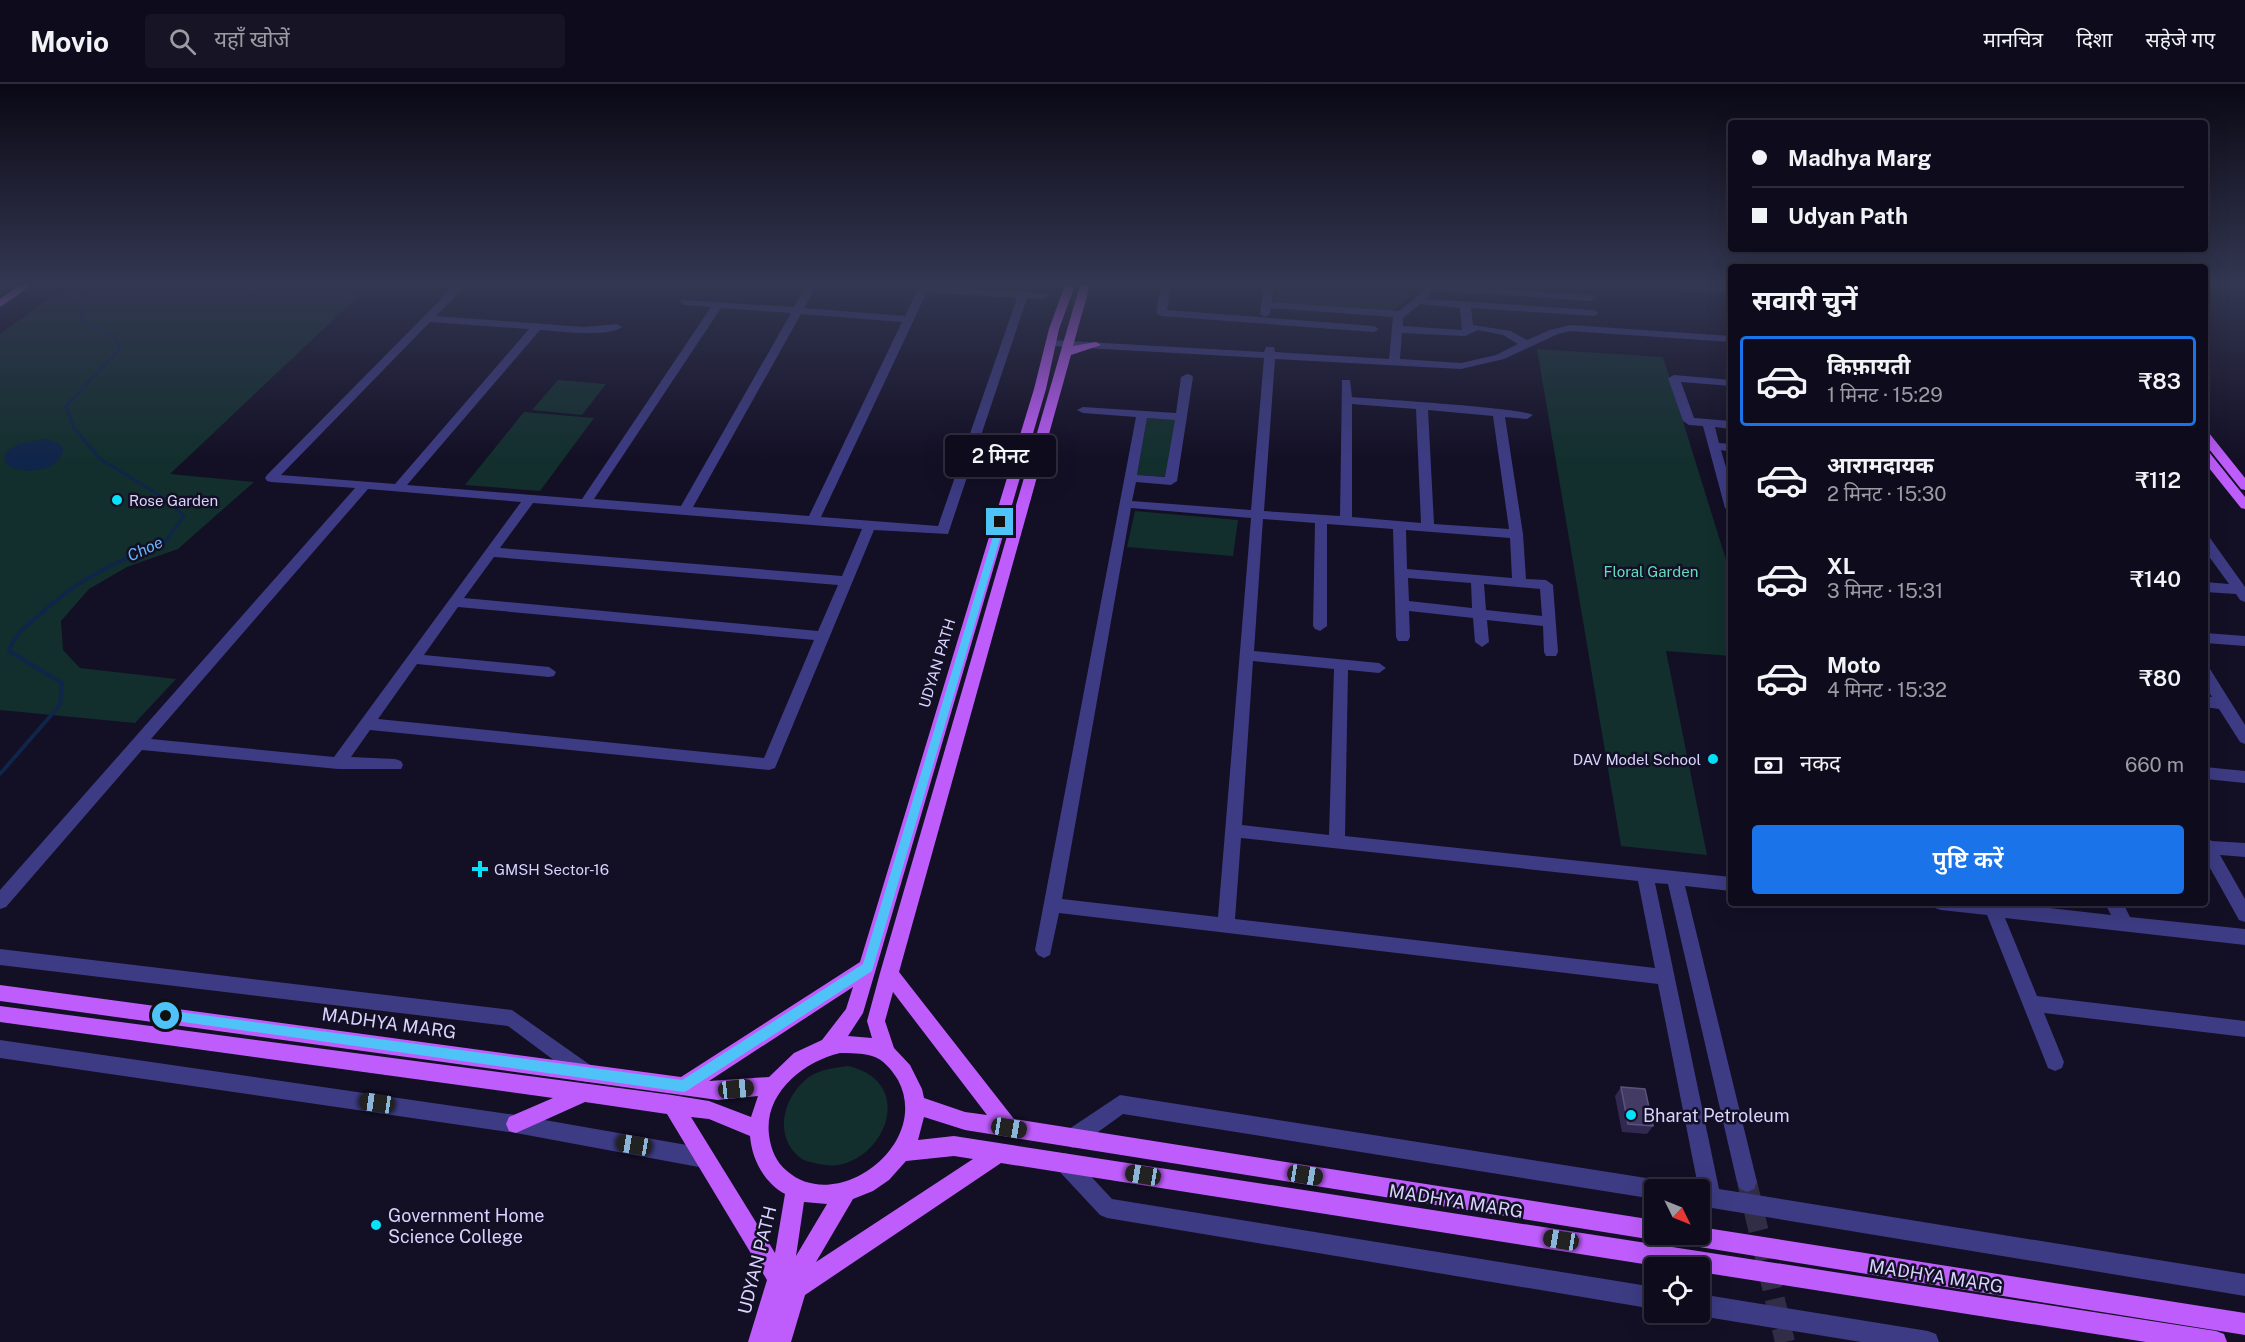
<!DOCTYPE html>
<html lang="hi">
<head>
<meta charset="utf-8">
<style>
	:root { --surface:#0e0b1c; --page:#171425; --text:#f1f3f6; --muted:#9b9ba3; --line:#2e2b3b; --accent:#1a73e8 }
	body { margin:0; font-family:"Public Sans","Noto Sans Devanagari",sans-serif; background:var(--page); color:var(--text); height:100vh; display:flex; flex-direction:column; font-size:22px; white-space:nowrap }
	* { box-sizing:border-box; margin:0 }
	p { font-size:20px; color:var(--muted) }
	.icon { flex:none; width:33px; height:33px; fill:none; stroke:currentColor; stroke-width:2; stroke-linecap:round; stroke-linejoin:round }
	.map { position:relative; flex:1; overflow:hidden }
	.panel { position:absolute; left:1728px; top:180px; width:480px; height:642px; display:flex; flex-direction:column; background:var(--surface); border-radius:6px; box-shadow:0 6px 24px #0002,0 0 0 2px var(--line) }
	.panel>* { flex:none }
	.guide { position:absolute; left:1728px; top:36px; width:480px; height:132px; border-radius:6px; box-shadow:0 6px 24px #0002,0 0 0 2px var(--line); display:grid; align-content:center; height:132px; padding:0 24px; background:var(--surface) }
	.needle { width:39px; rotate:133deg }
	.tools { position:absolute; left:1644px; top:1095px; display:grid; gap:12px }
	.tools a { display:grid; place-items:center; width:66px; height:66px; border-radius:6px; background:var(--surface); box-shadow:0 6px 24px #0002,0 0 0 2px var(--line); font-size:30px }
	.end { position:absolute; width:27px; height:27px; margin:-14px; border:8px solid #4fc3f7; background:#111; box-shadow:0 0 0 3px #111 }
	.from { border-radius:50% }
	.bubble { position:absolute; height:42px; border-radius:6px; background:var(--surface); box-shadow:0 6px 24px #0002,0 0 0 2px var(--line); font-size:20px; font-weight:600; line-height:42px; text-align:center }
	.car { position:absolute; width:18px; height:36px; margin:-18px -9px; border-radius:8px; box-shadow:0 0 4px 2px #0007; background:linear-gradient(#222 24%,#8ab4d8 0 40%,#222 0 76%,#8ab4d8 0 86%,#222 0) }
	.guide b { display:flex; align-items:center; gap:21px; height:57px; font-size:22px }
	.guide b+b { border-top:2px solid var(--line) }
	.guide i { width:15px; height:15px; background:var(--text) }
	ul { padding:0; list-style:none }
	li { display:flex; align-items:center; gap:18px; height:90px; margin:0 12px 9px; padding:0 12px; border:3px solid transparent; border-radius:6px }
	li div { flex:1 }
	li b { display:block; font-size:22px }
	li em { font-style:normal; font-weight:600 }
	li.on { border-color:var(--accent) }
	li>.icon { width:54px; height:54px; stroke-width:1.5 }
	h2 { padding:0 24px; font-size:27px; line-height:72px }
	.pay { display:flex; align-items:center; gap:15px; height:66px; padding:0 24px; font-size:22px }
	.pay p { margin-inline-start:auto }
	.button { display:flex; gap:12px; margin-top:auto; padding:12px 24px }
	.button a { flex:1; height:69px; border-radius:6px; background:var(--accent); color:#fff; font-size:24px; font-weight:600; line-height:69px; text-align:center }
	header { display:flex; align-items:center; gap:36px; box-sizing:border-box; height:84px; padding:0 30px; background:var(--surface); border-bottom:2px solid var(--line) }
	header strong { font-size:28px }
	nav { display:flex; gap:33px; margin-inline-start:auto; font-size:21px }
	.search { width:420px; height:54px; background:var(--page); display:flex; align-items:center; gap:15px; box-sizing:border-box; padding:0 21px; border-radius:6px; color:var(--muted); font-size:22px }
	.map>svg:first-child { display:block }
	.green { fill:#122f2d }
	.water { fill:#0f2549 }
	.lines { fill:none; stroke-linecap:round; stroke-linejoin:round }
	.stream-far1 { stroke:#0f2549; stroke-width:3 }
	.stream { stroke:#0f2549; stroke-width:4 }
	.minor-tunnel { stroke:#312d46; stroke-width:20; stroke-dasharray:20 10; stroke-linecap:butt }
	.minor { fill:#3d3b83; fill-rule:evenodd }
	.major { fill:#bf5dfc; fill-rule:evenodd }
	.wall { fill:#312952 }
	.building { fill:#433b64; stroke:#5a537c; stroke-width:1.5 }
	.route { fill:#4fc3f7 }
	.poi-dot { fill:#05e2f9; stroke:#130f25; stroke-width:2 }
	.labels { text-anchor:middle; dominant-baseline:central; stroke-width:5; stroke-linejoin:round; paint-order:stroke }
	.poi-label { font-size:15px; fill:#d8d4fe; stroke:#130f25; text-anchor:start }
	.park-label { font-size:15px; fill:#61ddbd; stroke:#130f25 }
	.street-label { font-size:15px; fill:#d8d4fe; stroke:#130f25 }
	.water-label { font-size:16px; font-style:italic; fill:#64b7fc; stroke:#130f25 }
	.near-street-label { font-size:18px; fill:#d8d4fe; stroke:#130f25 }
	.near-poi-label { font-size:18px; fill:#d8d4fe; stroke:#130f25; text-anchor:start }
</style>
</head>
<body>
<header>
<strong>Movio</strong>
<div class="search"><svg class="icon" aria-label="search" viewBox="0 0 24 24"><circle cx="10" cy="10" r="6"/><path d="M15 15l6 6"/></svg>यहाँ खोजें</div>
<nav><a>मानचित्र</a><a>दिशा</a><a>सहेजे गए</a></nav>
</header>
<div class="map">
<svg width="2245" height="1258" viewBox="0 0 2245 1258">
	<rect width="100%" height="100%" fill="#130f25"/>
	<path class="green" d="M68,201H370L170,390L254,398L178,465L127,483L89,505L61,537L63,566L80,584L176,595L135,639L0,626V250Z
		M1277,201H1389L1419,205L1393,227L1274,218Z
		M1537,265L1663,273L1731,492V572L1666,567L1707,771L1621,762Z
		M558,296L606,300L582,331L532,326Z
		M524,328L594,334L540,407L465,401Z
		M1147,334L1176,336L1167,393L1137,391Z
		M1135,427L1238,436L1233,472L1127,463Z
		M848,982C926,1000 875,1098 815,1079C811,1078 805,1077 802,1075C772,1054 783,1012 809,993C821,985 834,984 848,982Z"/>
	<path class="water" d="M45,355L58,359L63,363C63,388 20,393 5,379V369L18,360Z"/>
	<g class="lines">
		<path class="stream-far1" d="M88,201L79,218L81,236L116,253L120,265L66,322L74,344L99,374L164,414L184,432L166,457L138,469"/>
		<path class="stream" d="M0,690L60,621L62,599L9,567C14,550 25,543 38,532C72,501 99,486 141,468"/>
		<path class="minor-tunnel" d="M1747,1098L1785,1258"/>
		<path class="minor" d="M455,201H466L436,232L584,243L617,240L622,243C607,254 560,247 540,246L407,401L582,415L711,223L685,221L680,218L681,216L794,223L807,201H817L804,224L905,232L920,201L1044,209L1049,212L1044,215L1027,214L948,450L874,446L775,684L769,686L370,646L351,673L395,675L401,677L403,681L401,685H338L142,666L6,823L0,825V806L355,404L271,398L267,397L265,394L267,391ZM927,208L1017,214L938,442L821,433ZM721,224L791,229L681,422L594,415ZM801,230L902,238L809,432L693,423ZM430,238L529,245L395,400L281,391ZM368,405L521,418L334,673L151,655ZM533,419L862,445L842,492L500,464ZM494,473L838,501L818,547L464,514ZM458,523L814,556L764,674L378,635L417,580L549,593L554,592L556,588L549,583L424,571Z
			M1161,201H1171L1167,226L1374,242L1379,245L1374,248L1161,232L1156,229Z
			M1264,201H1274L1272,218L1399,227L1420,210L1426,201L1590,211L1595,214L1590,217L1433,206L1427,215L1594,226L1599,229L1594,232L1471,224L1473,241L1511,247L1527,256L1550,246L1570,241L1731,252V258L1570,247L1558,250L1504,275L1461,285L1275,275L1264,427L1340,432L1342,296H1350L1352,313C1375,315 1524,324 1533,331L1527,335L1505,333L1523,450L1526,495L1546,496L1553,501L1558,568L1556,572H1546L1544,568L1543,542L1487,536L1489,558L1482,563L1475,558L1473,534L1409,527L1410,553L1408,557H1398L1396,553L1393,445L1327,440V542L1320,547L1315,545L1313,542L1315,439L1263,435L1254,567L1379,579L1386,584L1379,589L1348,586L1345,752L1731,793V807L1685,802L1757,1098L1754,1105L1747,1108L1740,1105L1737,1098L1668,800L1655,799L1719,1105L2245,1190V1212L1700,1122V1106H1693L1698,1102L1658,900L1059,829L1050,871L1044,874L1038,871L1035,866L1136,333L1083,329L1077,326L1083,323L1176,329L1181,293L1187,290L1191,291L1193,293L1177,397L1171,401L1136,398L1132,417L1251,426L1264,274L1051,262L1046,259L1051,256L1264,268L1266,263H1274L1275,268L1389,275L1393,233L1271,224L1270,230L1265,233L1260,230ZM1420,220L1460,224L1462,246L1403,242V234ZM1478,246L1503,251L1518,260L1496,271L1461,279L1400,275L1402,249L1465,252ZM1352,320L1416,325L1421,439L1352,433ZM1428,326L1493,332L1509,445L1434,440ZM1147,334L1175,336L1165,393L1137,391ZM1131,424L1251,434L1218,833L1062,815ZM1406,446L1510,454L1512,494L1407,485ZM1408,494L1471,499L1472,524L1409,517ZM1484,500L1540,505L1542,532L1486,526ZM1253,577L1334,585L1329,751L1242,741ZM1241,754L1638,797L1655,884L1235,835Z
			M1658,201L1731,203V209L1663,204Z
			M1674,291L1731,296V302L1681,298L1694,334L1731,337V345L1715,343L1719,359L1731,360V368L1721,366L1731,401V428L1725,424L1703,342L1689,341L1683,337L1668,294Z
			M2205,453L2210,454L2245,503V518L2240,516L2236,510L2205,508V498L2229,500L2205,467Z
			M2205,549L2245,552V562L2205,559Z
			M2205,584L2210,585L2245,641V660L2240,658L2219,625L2205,623V613H2212L2205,601Z
			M2205,683L2245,687V699L2205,695Z
			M2205,753L2212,757L2245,759V773L2220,771L2245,815V838L2239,836L2205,775Z
			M1932,819H2006L2111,831L2105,819H2123L2130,833L2245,845V861L2005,834L2037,912L2245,937V953L2044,929L2064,978L2062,984L2055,987L2048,984L1987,831L1941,826L1935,824Z
			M0,865L512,926L593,983L596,989L593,995L586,998L579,995L508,942L0,881Z
			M0,956L516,1031L704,1064L711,1067L714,1074L711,1081L704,1084L516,1049L0,974Z
			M1120,1011L1659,1096L1666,1099L1669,1106H1654V1115L1123,1030L1080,1061L1073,1064L1066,1061L1063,1054L1066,1047Z
			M1065,1069L1072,1072L1112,1115L1654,1203V1225L1107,1134L1100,1131L1058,1086L1055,1079L1058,1072Z
			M1700,1210L1928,1247L1936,1250L1939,1258H1861L1700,1232L1692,1228H1700Z"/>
		<path class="major" d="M20,201H32L0,223V215Z
			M1065,201H1075L1059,245L1046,305L863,929L848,952L872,954L867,937L880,889L1080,201H1090L1073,262L1096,258L1101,261L1071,271L899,888L1014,1035L1654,1136V1150H1663L1654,1156L965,1046L924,1033L918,1056L954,1052L999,1059L2216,1247L2224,1250L2227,1258H2146L1700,1188V1184H1669L1001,1079L805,1211L791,1258H748L767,1196L667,1030L585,1018L516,1049L509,1047L506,1040L509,1033L553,1014L0,938V922L672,1011L709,1017L751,1033L758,1012L718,1016L0,917V901L681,993L860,878L1034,305L1049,245ZM853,903L846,925L822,956L794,969L769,993L709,997ZM893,908L987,1031L965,1028L924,1014L922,1005L910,981L894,964L885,937ZM840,969C850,969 862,969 872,972C883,975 892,986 898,996C932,1060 837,1131 787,1087C776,1078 771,1066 769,1051C764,1009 803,978 840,969ZM691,1033L709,1035L750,1052C752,1076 764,1098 785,1110L775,1169ZM954,1072L973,1075L816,1178L853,1115L873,1107L889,1096L906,1077ZM804,1118L827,1120L796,1172Z
			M2205,348L2209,349L2245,394V406L2241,405L2205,360Z
			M2205,367L2209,368L2245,413V425L2241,424L2205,379Z
			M1700,1143L2245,1229V1251L1681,1160L1674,1157L1671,1150H1700Z"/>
	</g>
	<path class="wall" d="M1621,1003L1653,1042L1647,1050L1622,1048L1615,1012Z"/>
	<path class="building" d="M1621,1003L1645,1005L1653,1042L1628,1040Z"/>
	<linearGradient id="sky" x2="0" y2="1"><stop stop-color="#0a0814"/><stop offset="0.53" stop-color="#333751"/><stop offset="1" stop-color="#333751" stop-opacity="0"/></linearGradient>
	<rect width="2245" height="377" fill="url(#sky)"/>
	<path class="route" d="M998,436L1005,438L872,887L688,1006L684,1008L162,935L160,932L166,926L682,996L863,880Z"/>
	<g class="poi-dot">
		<circle cx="117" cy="416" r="6"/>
		<circle cx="1713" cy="675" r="6"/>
		<path d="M477 776h6v6h6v6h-6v6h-6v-6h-6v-6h6z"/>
		<circle cx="1631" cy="1031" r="6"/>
		<circle cx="376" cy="1141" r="6"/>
	</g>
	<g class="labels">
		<g class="poi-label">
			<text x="129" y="416">Rose Garden</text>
			<text x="1701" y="675" text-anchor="end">DAV Model School</text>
			<text x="494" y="785">GMSH Sector-16</text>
		</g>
		<g class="park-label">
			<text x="1651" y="487">Floral Garden</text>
		</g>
		<g class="street-label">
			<text transform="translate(937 579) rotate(-73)">UDYAN PATH</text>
		</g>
		<g class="water-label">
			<text transform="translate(145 465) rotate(-25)">Choe</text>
		</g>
		<g class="near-street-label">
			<text transform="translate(389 939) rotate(8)">MADHYA MARG</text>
			<text transform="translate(1456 1117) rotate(9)">MADHYA MARG</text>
			<text transform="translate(757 1176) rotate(-76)">UDYAN PATH</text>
			<text transform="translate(1936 1192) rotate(9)">MADHYA MARG</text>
		</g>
		<g class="near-poi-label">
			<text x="1643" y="1031">Bharat Petroleum</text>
			<text x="388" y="1131">Government Home<tspan x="388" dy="21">Science College</tspan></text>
		</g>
	</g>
</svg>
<div class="tools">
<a><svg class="needle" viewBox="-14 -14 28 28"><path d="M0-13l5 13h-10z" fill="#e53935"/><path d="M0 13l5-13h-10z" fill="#9b9ba3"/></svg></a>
<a><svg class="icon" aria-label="locate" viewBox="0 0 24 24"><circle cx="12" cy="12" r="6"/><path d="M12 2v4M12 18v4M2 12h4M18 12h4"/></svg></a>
</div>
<i class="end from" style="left:166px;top:932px"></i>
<i class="end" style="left:1000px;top:438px"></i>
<div class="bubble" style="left:945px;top:351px;width:111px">2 मिनट</div>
<i class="car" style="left:736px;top:1005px;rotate:84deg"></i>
<i class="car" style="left:377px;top:1019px;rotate:278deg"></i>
<i class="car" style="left:1009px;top:1044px;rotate:99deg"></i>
<i class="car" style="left:634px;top:1061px;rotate:280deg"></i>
<i class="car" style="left:1143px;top:1091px;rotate:279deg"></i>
<i class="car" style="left:1305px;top:1091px;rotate:99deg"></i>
<i class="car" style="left:1561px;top:1156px;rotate:279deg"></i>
<div class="guide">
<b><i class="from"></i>Madhya Marg</b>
<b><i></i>Udyan Path</b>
</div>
<section class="panel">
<h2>सवारी चुनें</h2>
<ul>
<li class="on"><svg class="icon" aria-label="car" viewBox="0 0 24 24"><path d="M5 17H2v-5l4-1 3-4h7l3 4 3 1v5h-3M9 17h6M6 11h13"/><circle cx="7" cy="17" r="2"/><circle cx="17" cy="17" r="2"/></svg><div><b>किफ़ायती</b><p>1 मिनट · 15:29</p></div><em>₹83</em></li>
<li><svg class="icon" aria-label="car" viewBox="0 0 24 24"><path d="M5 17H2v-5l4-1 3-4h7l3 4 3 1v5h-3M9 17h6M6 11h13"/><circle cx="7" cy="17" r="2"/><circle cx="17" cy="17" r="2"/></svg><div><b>आरामदायक</b><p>2 मिनट · 15:30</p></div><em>₹112</em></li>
<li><svg class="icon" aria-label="car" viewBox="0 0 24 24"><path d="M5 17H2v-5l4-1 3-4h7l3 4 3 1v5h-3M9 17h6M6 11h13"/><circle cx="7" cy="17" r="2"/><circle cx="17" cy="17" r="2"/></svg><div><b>XL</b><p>3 मिनट · 15:31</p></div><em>₹140</em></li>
<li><svg class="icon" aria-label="car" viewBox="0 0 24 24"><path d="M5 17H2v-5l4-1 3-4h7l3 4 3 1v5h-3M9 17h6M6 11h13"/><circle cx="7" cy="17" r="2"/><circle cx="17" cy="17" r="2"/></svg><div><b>Moto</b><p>4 मिनट · 15:32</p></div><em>₹80</em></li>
</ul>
<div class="pay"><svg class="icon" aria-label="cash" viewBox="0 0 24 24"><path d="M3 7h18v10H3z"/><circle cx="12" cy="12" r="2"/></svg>नकद<p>660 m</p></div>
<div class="button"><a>पुष्टि करें</a></div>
</section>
</div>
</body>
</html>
